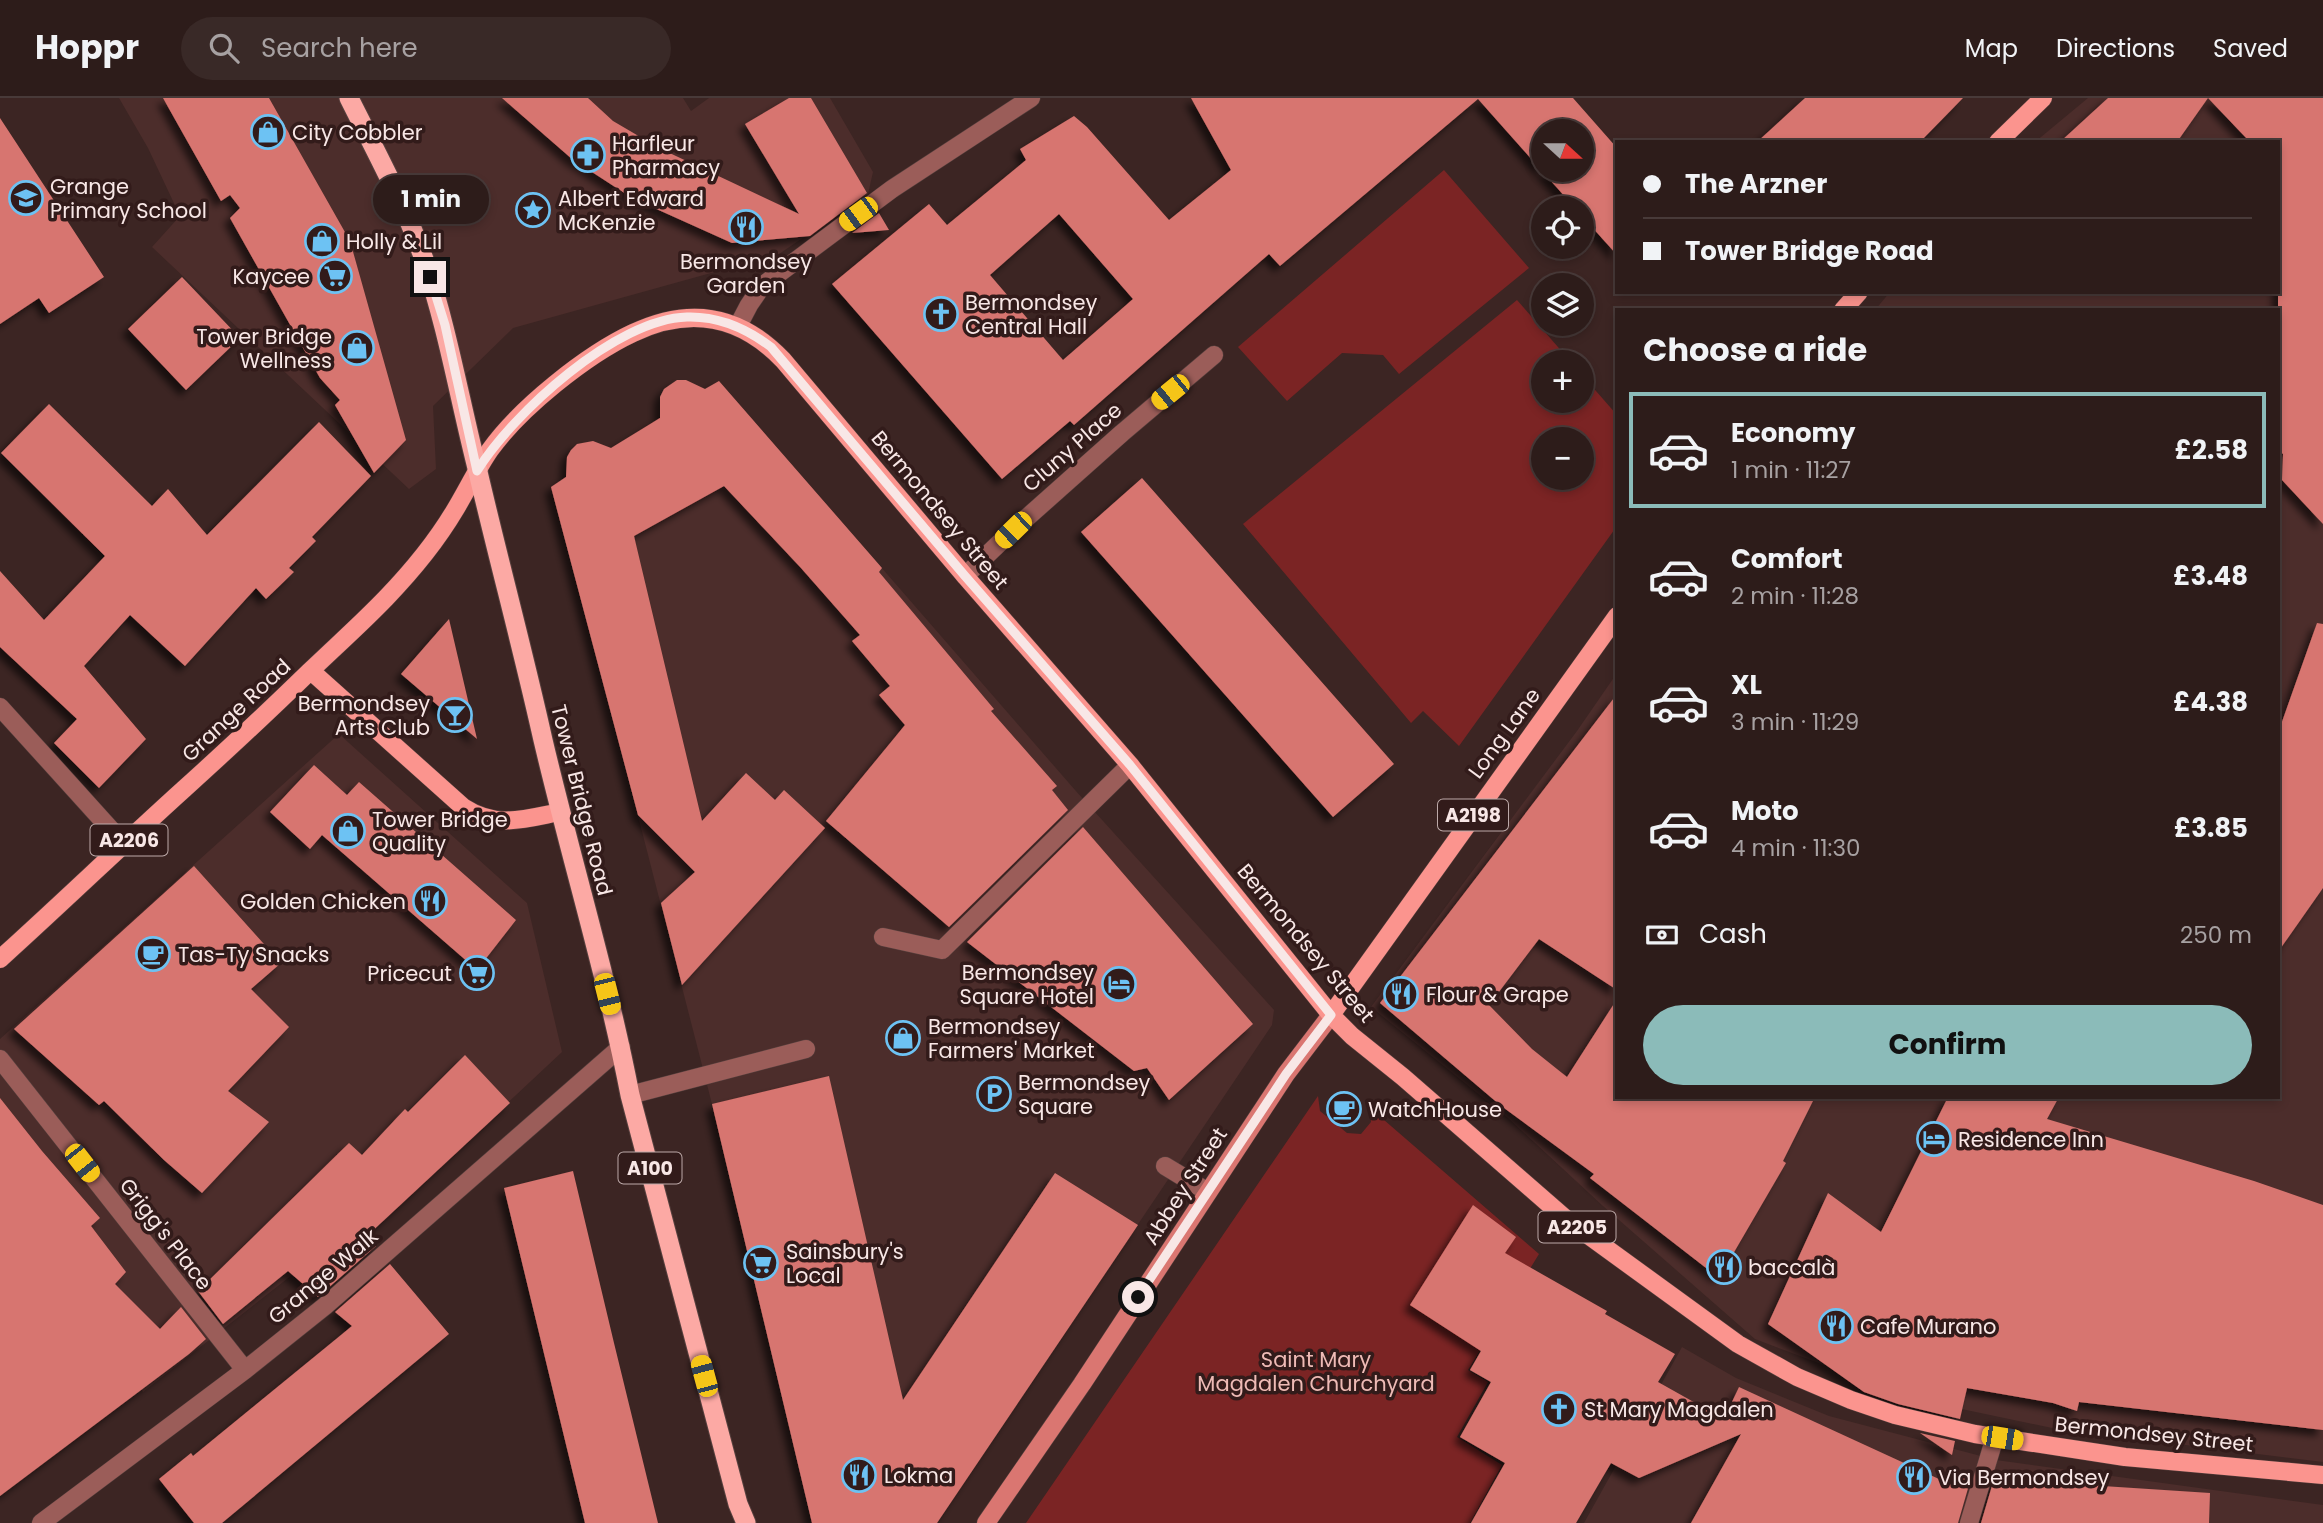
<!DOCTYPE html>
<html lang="en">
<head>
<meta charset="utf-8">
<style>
	:root { --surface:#2d1c1a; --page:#392927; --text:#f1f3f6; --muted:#a7a1a2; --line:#483a39; --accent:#8bbbb9 }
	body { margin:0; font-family:Poppins,sans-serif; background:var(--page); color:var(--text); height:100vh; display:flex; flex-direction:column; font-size:26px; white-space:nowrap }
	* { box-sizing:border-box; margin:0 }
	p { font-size:23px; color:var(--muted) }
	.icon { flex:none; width:38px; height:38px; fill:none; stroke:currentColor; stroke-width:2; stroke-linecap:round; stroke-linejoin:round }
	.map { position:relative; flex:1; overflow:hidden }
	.side { position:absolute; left:1615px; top:210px; width:665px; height:791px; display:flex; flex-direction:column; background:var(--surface); border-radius:0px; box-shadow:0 4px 10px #0003,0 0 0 2px var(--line) }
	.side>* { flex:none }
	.top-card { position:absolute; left:1615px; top:42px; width:665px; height:154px; border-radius:0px; box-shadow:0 4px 10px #0003,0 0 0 2px var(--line); display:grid; align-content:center; height:154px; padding:0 28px; background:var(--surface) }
	.needle { width:46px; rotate:111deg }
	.controls { position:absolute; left:1531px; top:21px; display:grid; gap:14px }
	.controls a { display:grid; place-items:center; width:63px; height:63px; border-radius:50%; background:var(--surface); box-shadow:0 4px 10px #0003,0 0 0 2px var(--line); font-size:35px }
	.end { position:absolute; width:32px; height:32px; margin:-16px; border:9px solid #f8e7e6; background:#111; box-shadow:0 0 0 4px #111 }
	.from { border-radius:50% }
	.bubble { position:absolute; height:49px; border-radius:24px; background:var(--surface); box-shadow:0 4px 10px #0003,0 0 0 2px var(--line); font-size:23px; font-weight:700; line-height:49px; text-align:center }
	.car { position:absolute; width:21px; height:42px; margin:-21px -10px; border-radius:9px; box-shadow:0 0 5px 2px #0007; background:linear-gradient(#f5c518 24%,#345 0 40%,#f5c518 0 76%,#345 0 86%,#f5c518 0) }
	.top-card b { display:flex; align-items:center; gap:24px; height:66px; font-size:26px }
	.top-card b+b { border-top:2px solid var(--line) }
	.top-card i { width:18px; height:18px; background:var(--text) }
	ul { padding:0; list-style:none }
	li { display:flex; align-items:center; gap:21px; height:116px; margin:0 14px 10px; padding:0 14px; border:4px solid transparent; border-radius:0px }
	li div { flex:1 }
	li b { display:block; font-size:26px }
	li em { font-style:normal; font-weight:700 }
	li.active { border-color:var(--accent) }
	li>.icon { width:63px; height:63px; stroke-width:1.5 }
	h2 { padding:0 28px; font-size:32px; line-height:84px }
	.pay { display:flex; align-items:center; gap:18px; height:77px; padding:0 28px; font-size:26px }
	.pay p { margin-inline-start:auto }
	.button { display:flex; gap:14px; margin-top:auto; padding:14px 28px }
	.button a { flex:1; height:80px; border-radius:42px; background:var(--accent); color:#111; font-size:28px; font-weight:700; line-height:80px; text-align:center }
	header { display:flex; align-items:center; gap:42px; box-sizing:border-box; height:98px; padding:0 35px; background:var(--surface); border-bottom:2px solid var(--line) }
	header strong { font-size:33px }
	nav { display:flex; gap:38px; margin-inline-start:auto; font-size:24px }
	.search { width:490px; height:63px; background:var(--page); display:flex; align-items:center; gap:18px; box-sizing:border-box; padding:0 24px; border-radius:38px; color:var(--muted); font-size:26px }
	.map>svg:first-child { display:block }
	.built { fill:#4c2d2b }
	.green { fill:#7b2424; fill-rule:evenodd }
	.building { fill:#d77570; fill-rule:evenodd; filter:url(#shadow) }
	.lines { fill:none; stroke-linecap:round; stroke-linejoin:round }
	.pedestrian-casing { stroke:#56403e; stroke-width:19 }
	.minor-casing { stroke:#56403e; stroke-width:19 }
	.secondary-casing { stroke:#56403e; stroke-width:19 }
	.primary-casing { stroke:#56403e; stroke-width:19 }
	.trunk-casing { stroke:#56403e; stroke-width:21 }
	.pedestrian { stroke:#9b5d59; stroke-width:18 }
	.minor { stroke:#9b5d59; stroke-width:18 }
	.secondary { stroke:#da7671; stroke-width:18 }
	.primary { stroke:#fb948e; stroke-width:18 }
	.trunk { stroke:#fca9a4; stroke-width:19 }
	.route { stroke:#f8e7e6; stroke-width:9 }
	.labels { text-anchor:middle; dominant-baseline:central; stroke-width:7; stroke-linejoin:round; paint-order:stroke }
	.shield { fill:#321b1a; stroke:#bdaaa9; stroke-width:2 }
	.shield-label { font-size:19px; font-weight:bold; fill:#f8e7e6 }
	.poi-label { font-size:21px; fill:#f8e7e6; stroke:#321b1a; text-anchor:start }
	.street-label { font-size:21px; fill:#f8e7e6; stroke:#321b1a }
	.park-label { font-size:21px; fill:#eebab5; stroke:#321b1a }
</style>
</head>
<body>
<header>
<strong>Hoppr</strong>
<div class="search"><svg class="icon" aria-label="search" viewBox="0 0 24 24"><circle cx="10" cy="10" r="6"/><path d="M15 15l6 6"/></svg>Search here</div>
<nav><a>Map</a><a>Directions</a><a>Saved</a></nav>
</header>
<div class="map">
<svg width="2323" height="1425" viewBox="0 0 2323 1425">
	<defs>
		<filter id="shadow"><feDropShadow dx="-6" dy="6" stdDeviation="3.5" flood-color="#0009"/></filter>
	</defs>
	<rect width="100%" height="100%" fill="#3c2523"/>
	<path class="built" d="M119,0H683L691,13L709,0H830L873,74L868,96L779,156L513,230L433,308L436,371L409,391L152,149L180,118L148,50Z
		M2088,0H2323V1364L2057,1331L1914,1301L1755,1241L1603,1108L1508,1020L1371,909L1577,633L1617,575V999H2278V212H1875L1890,194H2278V44H2035Z
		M719,283L1075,692L1274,912L1272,927L937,1425H812L712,1006L636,710L551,389Z
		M339,636L527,805L562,954L309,1191L292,1177L143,1294L74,1206L0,1270V941Z
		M1682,1249L1736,1280L1829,1318L1996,1362L2323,1407V1425H1584Z"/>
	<path class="green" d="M1444,72L1529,170L1399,276L1383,257L1342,255L1287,303L1238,249Z
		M1517,202L1571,264H1544V303H1582V277L1617,317V428L1459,648L1423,613L1411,625L1243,426ZM1544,341H1582V380H1544Z
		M1318,998L1320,1013L1347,1035L1361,1036L1371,1024L1369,1009L1539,1156L1468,1272L1488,1284L1457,1339L1502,1367L1470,1425H1026Z"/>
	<path class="building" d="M163,0H269L350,143L406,342L374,375L335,307L340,302L320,280L230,120L240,110L230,97L221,103Z
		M502,0H588L613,23L659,50L799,116L745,26L789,0H811L867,95L810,138L732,145L632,100L572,61Z
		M1191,0H1573L1617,50V157L1582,118V110H1575L1478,1L1280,168L1269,156L1074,327L1070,323L1002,381L832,186L929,106L947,127L1026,62L1020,51L1074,18L1087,29L1169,122L1231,72ZM1544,33H1582V72H1544ZM1059,116L1133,201L1063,262L990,177Z
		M1805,0H1963L1920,44H1757Z
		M2108,0H2323V426L2282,382L2283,356L2278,352V44H2250L2208,0L2177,44H2060Z
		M0,20L104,179L49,215L39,200L0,226Z
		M879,115L889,132L852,135Z
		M182,179L240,240L186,292L128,231Z
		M677,282H686L705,291L719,283L882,470L879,474L994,611L991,613L1057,688L1052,692L1068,712L949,829L826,723L905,627L879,597L890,588L852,543L860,537L801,470L724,388L634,438L702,723L746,675L775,702L784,692L825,730L682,887L661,805L695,774L638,717L551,389L566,379L567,359L571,352L577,346L593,343L611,350L660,320V299L664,291Z
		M49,306L152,408L168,391L207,437L319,324L371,378L312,439L316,443L289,470L294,474L266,501L256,490L185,568L130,517L84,568L146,641L99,690L54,645L77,621L0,549V473L44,522L105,458L1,355Z
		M1142,380L1394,666L1333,719L1081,434Z
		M449,521L477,641L401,576Z
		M2317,525L2323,526V790L2278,854V635Z
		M1617,596V892L1539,841L1489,907L1532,951L1567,979L1617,901V999H1815L1783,1063L1786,1065L1719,1180L1590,1080L1594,1076L1500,1007L1380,905Z
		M314,667L347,697L359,684L516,822L477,872L322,737L310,751L270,714Z
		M1083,729L1253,926L1169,1002L1147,970L1134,973L967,844Z
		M194,768L281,865L251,891L289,929L228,993L269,1024L202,1095L164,1062L104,1003L99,1007L14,931Z
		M465,957L510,1005L367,1138L376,1148L318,1199L288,1173L223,1226L198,1193L349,1045L362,1057L405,1011L408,1014Z
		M829,978L903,1302L1055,1075L1138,1127L937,1425H812L712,1006Z
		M1948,999H2059L2047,1021L2254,1083L2323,1107V1332L2079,1304L2077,1313L2053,1305L1967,1290L1960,1321L1898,1306L1864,1294L1768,1226L1828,1095L1881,1134Z
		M0,1000L42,1053L100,1120L91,1128L126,1174L115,1186L160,1231L181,1209L206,1241L189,1256L0,1398Z
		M573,1073L614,1245L658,1425H585L504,1090Z
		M1473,1107L1516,1139L1505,1155L1607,1213L1605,1216L1675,1256L1658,1284L1724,1321L1739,1289L1952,1387L1956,1379L1971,1380L1958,1425H1691L1741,1336L1639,1380L1611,1365L1576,1425H1471L1505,1365L1460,1339L1491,1284L1470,1272L1481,1253L1410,1207Z
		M390,1166L449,1236L222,1425H194L159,1381L191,1355L193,1358L352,1228L335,1214Z
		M1920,1335L1955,1343L1952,1357Z
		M1994,1381L2210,1395L2209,1425H1981Z"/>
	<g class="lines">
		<g class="pedestrian-casing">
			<path id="pedestrian" d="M883,839L942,852L1130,667
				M630,997L806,951
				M1165,1068L1208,1094"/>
		</g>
		<g class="minor-casing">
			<path id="minor" d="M738,228L749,207L762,188L892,91L1031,0
				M965,478L1013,432L1122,335L1214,257
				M0,609L124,746
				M0,961L245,1272
				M41,1425L245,1272L325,1208L621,949
				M1969,1425L1995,1339"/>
		</g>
		<g class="secondary-casing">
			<path id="secondary" d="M986,1425L1082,1286L1286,976L1331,917"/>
		</g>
		<g class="primary-casing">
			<path id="primary" d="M1998,44L2043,0
				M1843,212L1859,194
				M311,573L463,709C497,731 524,721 560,714
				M0,861C62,805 122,747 184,691C226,653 268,614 309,574C335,549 361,526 386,500C412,473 436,444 455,412C467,392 477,371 490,352C520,310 586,257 633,235C690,208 740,217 783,262L965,478L1130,667L1331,917L1352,938L1403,979L1566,1121L1738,1246L1797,1279L1851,1302L1895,1317L1975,1336L2125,1359L2323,1377
				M1331,917L1617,518"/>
		</g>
		<g class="trunk-casing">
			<path id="trunk" d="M349,0C376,54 405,107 425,164C448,232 460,304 478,374C499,464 523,552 543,642C571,761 607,878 630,997L738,1406L746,1425"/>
		</g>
		<use href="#pedestrian" class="pedestrian"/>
		<use href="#minor" class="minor"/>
		<use href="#secondary" class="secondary"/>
		<use href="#primary" class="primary"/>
		<use href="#trunk" class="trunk"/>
	</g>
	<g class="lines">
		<path class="route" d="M430,179L445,227L477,373C513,315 616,221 687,219C719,218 746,230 771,249L965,478L1130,667L1331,917L1286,976L1138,1199"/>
	</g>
	<defs>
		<g id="shop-ring" transform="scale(1.75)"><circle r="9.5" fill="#321b1a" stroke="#6dc2f3" stroke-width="1.5"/><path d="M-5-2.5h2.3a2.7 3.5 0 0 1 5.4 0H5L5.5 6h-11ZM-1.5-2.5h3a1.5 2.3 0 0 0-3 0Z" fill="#6dc2f3"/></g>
		<g id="pharmacy-ring" transform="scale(1.75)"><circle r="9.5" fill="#321b1a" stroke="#6dc2f3" stroke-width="1.5"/><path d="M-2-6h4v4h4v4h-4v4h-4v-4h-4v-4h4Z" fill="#6dc2f3"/></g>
		<g id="school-ring" transform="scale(1.75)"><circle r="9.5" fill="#321b1a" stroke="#6dc2f3" stroke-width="1.5"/><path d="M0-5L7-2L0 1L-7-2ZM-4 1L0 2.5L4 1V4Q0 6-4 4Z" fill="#6dc2f3"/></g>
		<g id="sight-ring" transform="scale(1.75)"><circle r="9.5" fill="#321b1a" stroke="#6dc2f3" stroke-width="1.5"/><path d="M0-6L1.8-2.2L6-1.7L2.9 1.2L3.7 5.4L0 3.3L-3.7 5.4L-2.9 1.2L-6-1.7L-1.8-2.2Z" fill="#6dc2f3"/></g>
		<g id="restaurant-ring" transform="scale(1.75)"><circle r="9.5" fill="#321b1a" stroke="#6dc2f3" stroke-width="1.5"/><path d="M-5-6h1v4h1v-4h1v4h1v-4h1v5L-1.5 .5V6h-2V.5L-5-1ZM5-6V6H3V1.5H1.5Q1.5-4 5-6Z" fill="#6dc2f3"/></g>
		<g id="supermarket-ring" transform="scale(1.75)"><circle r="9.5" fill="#321b1a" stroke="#6dc2f3" stroke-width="1.5"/><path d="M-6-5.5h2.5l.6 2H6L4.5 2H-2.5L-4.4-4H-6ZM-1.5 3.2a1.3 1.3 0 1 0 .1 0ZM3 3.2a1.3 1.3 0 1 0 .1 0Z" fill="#6dc2f3"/></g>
		<g id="church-ring" transform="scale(1.75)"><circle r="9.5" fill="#321b1a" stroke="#6dc2f3" stroke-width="1.5"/><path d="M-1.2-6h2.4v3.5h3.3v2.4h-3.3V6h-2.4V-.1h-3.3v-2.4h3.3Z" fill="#6dc2f3"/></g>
		<g id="bar-ring" transform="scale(1.75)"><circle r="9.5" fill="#321b1a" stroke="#6dc2f3" stroke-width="1.5"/><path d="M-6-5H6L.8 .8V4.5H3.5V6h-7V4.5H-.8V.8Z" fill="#6dc2f3"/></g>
		<g id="cafe-ring" transform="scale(1.75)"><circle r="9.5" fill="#321b1a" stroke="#6dc2f3" stroke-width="1.5"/><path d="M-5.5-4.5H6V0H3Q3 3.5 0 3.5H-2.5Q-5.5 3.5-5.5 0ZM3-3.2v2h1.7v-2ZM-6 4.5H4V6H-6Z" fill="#6dc2f3"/></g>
		<g id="hotel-ring" transform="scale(1.75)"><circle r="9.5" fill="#321b1a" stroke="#6dc2f3" stroke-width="1.5"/><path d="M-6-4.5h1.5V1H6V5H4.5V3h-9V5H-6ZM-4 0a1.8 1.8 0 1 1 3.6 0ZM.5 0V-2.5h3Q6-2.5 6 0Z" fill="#6dc2f3"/></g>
		<g id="parking-ring" transform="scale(1.75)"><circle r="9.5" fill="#321b1a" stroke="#6dc2f3" stroke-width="1.5"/><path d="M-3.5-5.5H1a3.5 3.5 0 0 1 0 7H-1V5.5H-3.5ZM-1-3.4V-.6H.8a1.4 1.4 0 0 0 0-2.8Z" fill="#6dc2f3"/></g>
	</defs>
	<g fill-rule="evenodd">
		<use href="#shop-ring" x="268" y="34"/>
		<use href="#pharmacy-ring" x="588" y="57"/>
		<use href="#school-ring" x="26" y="100"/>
		<use href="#sight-ring" x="533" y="112"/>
		<use href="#restaurant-ring" x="746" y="129"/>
		<use href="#shop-ring" x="322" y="143"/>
		<use href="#supermarket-ring" x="335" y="178"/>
		<use href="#church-ring" x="941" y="216"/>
		<use href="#shop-ring" x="357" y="250"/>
		<use href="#bar-ring" x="455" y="617"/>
		<use href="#shop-ring" x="348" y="733"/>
		<use href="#restaurant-ring" x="430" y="803"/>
		<use href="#cafe-ring" x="153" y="856"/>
		<use href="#supermarket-ring" x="477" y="875"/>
		<use href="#hotel-ring" x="1119" y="886"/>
		<use href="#restaurant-ring" x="1401" y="896"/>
		<use href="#shop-ring" x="903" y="940"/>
		<use href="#parking-ring" x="994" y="996"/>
		<use href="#cafe-ring" x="1344" y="1011"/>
		<use href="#hotel-ring" x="1934" y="1041"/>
		<use href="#supermarket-ring" x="761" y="1165"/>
		<use href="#restaurant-ring" x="1724" y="1169"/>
		<use href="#restaurant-ring" x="1836" y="1228"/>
		<use href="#church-ring" x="1559" y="1311"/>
		<use href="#restaurant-ring" x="859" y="1377"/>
		<use href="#restaurant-ring" x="1914" y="1379"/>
	</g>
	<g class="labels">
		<g class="shield">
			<rect x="1438" y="701.5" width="70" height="31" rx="5"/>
			<rect x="90.5" y="726.5" width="77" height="31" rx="5"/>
			<rect x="618.5" y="1054.5" width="63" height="31" rx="5"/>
			<rect x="1538.5" y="1113.5" width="77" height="31" rx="5"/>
		</g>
		<g class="shield-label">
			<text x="1473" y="717">A2198</text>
			<text x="129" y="742">A2206</text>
			<text x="650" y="1070">A100</text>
			<text x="1577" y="1129">A2205</text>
		</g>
		<g class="poi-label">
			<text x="292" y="34">City Cobbler</text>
			<text x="612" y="45">Harfleur<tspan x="612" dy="24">Pharmacy</tspan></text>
			<text x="50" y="88">Grange<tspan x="50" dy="24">Primary School</tspan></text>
			<text x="558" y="100">Albert Edward<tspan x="558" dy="24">McKenzie</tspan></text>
			<text x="346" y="143">Holly &amp; Lil</text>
			<text x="746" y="163" text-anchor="middle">Bermondsey<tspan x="746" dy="24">Garden</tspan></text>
			<text x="310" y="178" text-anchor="end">Kaycee</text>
			<text x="965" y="204">Bermondsey<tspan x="965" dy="24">Central Hall</tspan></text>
			<text x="332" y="238" text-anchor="end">Tower Bridge<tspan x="332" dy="24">Wellness</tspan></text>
			<text x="430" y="605" text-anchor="end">Bermondsey<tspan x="430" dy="24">Arts Club</tspan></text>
			<text x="372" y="721">Tower Bridge<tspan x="372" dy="24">Quality</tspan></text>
			<text x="406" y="803" text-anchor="end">Golden Chicken</text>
			<text x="178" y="856">Tas-Ty Snacks</text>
			<text x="1094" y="874" text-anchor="end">Bermondsey<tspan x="1094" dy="24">Square Hotel</tspan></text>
			<text x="452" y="875" text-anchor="end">Pricecut</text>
			<text x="1426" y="896">Flour &amp; Grape</text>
			<text x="928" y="928">Bermondsey<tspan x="928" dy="24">Farmers' Market</tspan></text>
			<text x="1018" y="984">Bermondsey<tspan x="1018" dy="24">Square</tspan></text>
			<text x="1368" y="1011">WatchHouse</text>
			<text x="1958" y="1041">Residence Inn</text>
			<text x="786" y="1153">Sainsbury's<tspan x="786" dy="24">Local</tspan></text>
			<text x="1748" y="1169">baccalà</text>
			<text x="1860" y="1228">Cafe Murano</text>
			<text x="1584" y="1311">St Mary Magdalen</text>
			<text x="884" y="1377">Lokma</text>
			<text x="1938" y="1379">Via Bermondsey</text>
		</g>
		<g class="street-label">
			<text transform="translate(1072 349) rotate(-41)">Cluny Place</text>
			<text transform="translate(940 412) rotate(50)">Bermondsey Street</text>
			<text transform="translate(236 612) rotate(-43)">Grange Road</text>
			<text transform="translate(1504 635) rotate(-54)">Long Lane</text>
			<text transform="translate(582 702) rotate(76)">Tower Bridge Road</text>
			<text transform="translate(1306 845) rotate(50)">Bermondsey Street</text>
			<text transform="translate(1185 1088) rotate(-57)">Abbey Street</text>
			<text transform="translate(166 1136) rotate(52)">Grigg's Place</text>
			<text transform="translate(323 1178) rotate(-40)">Grange Walk</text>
			<text transform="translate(2154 1336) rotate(6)">Bermondsey Street</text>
		</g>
		<g class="park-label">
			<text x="1316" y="1261">Saint Mary<tspan x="1316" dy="24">Magdalen Churchyard</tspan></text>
		</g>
	</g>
</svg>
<div class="controls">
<a><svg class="needle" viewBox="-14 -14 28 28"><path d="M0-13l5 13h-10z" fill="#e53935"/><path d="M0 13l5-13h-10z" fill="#a7a1a2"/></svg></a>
<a><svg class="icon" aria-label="locate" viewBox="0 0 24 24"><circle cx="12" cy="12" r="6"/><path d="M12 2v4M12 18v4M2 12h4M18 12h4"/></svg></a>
<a><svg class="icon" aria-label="layers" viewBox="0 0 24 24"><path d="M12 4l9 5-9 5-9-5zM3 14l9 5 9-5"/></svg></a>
<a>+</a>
<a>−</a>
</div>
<i class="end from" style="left:1138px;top:1199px"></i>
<i class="end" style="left:430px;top:179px"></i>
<div class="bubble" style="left:373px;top:77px;width:116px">1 min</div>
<i class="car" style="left:858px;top:116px;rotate:234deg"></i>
<i class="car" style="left:1170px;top:294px;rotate:231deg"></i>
<i class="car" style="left:1013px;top:432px;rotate:226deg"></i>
<i class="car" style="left:607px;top:896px;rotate:166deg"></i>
<i class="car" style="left:82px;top:1065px;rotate:142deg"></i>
<i class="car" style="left:704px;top:1278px;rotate:345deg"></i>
<i class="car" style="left:2002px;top:1340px;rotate:99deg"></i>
<div class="top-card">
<b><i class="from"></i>The Arzner</b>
<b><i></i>Tower Bridge Road</b>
</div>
<section class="side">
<h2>Choose a ride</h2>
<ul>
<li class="active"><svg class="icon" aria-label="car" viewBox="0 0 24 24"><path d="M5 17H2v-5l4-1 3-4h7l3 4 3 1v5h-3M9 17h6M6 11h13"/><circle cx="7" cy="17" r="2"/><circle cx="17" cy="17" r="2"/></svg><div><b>Economy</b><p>1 min · 11:27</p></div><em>£2.58</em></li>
<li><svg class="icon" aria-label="car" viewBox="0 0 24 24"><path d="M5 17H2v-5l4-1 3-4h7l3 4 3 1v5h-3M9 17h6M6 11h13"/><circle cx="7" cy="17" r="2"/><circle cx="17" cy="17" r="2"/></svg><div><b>Comfort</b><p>2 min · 11:28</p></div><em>£3.48</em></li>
<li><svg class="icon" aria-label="car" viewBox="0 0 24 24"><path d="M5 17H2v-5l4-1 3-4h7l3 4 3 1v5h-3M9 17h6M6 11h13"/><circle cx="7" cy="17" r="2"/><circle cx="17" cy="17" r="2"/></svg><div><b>XL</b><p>3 min · 11:29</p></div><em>£4.38</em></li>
<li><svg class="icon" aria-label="car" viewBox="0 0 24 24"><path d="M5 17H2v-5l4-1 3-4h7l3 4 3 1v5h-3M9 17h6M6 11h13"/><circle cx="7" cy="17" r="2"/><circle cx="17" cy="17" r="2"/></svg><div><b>Moto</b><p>4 min · 11:30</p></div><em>£3.85</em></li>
</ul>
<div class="pay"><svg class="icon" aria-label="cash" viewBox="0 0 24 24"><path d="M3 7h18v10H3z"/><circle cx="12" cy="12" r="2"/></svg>Cash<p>250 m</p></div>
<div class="button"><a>Confirm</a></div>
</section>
</div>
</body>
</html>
